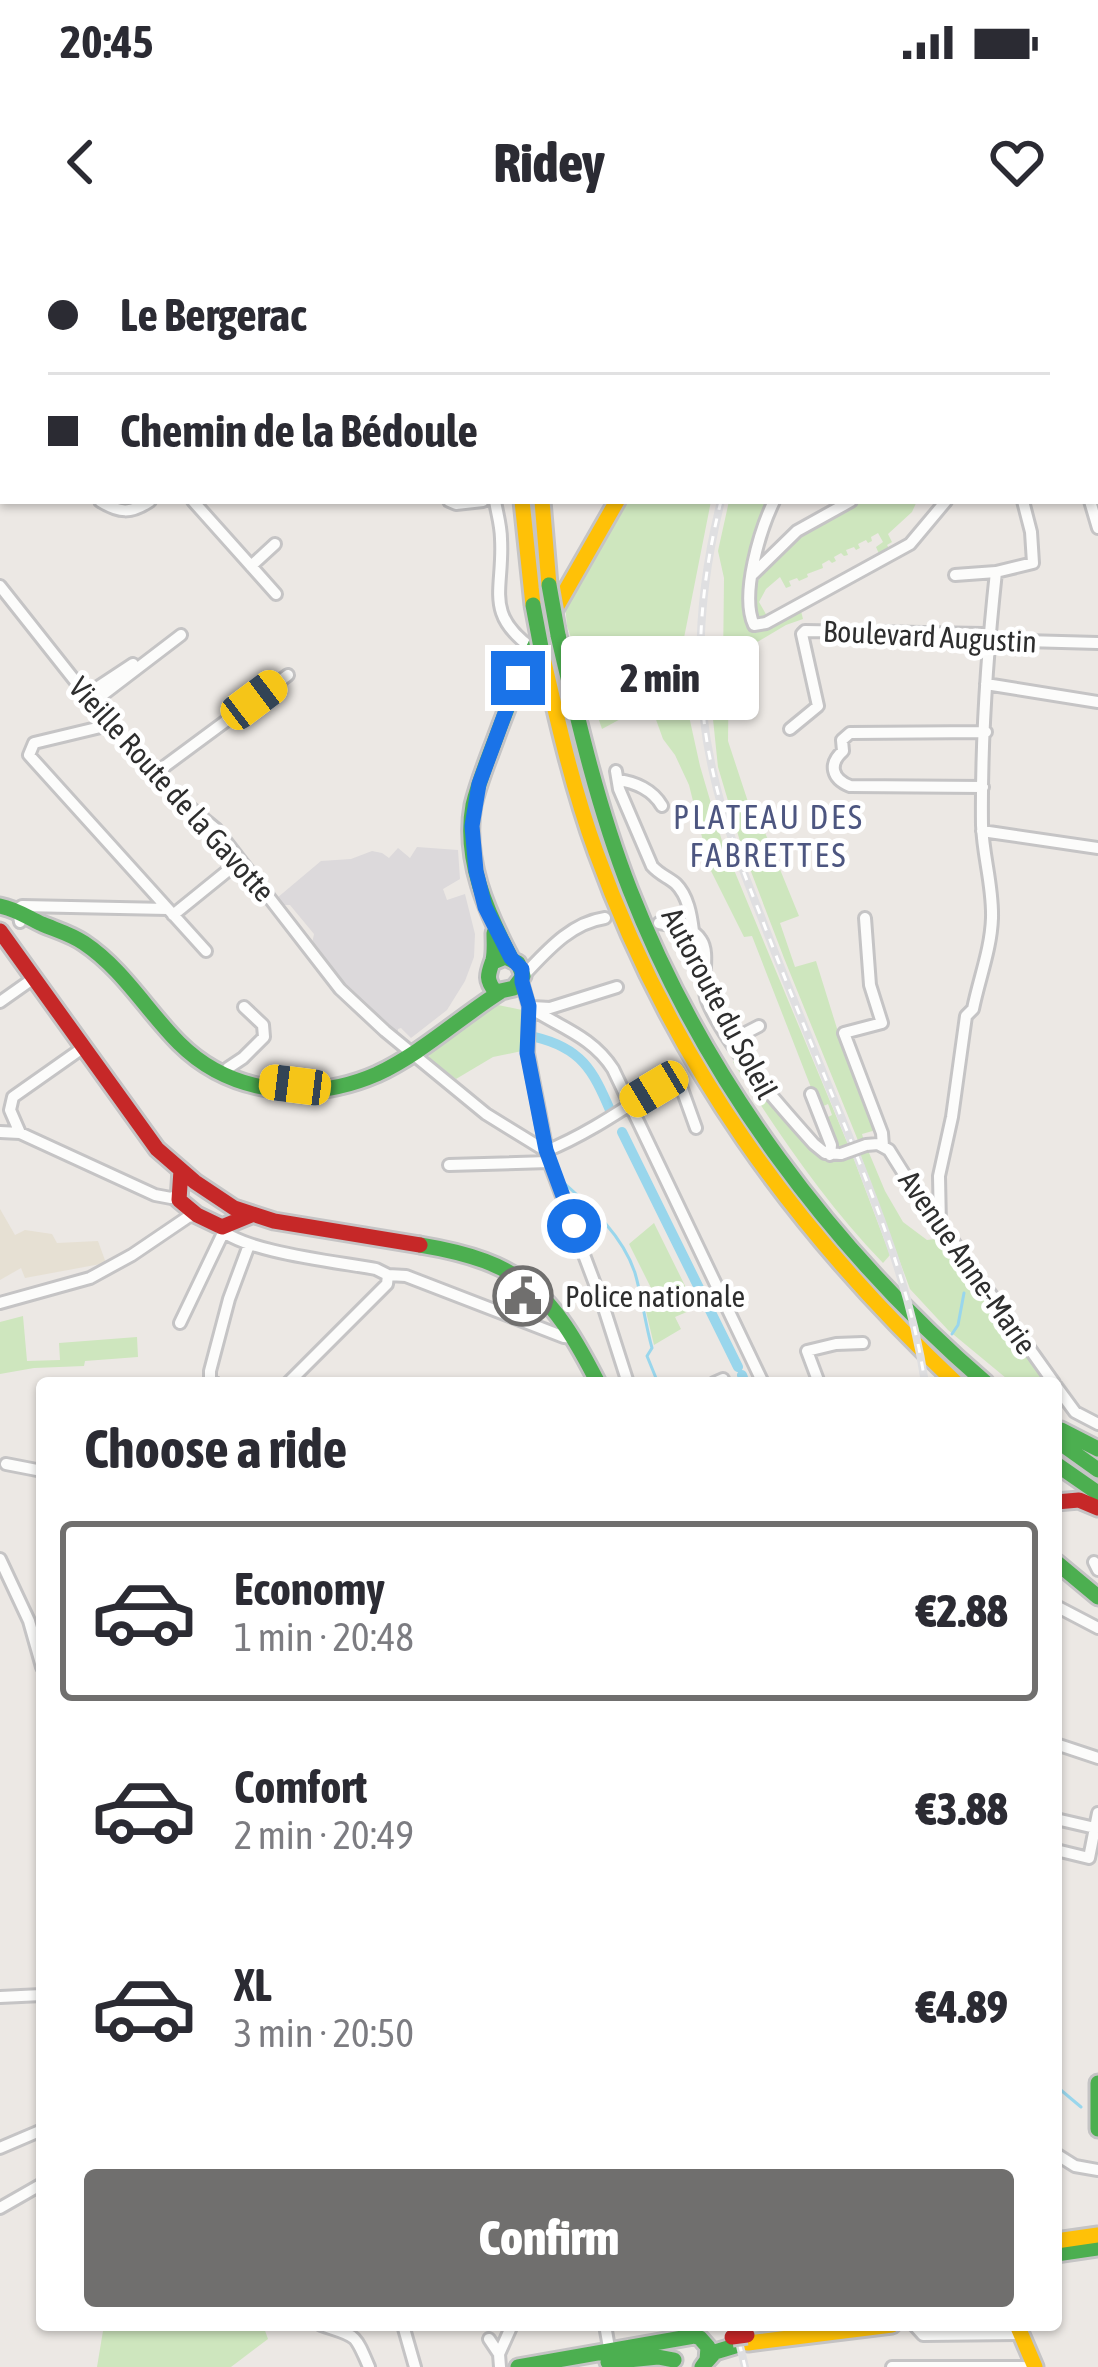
<!DOCTYPE html>
<html lang="en">
<head>
<meta charset="utf-8">
<style>
	:root { --surface:#fff; --page:#f7f7f7; --text:#2b2b33; --muted:#7c7c81; --line:#e1e1e2; --accent:#706f6e }
	body { margin:0; font-family:"Asap Condensed",sans-serif; background:var(--page); color:var(--text); height:100vh; display:flex; flex-direction:column; font-size:45px; white-space:nowrap }
	* { box-sizing:border-box; margin:0 }
	p { font-size:39px; color:var(--muted) }
	.icon { flex:none; width:66px; height:66px; fill:none; stroke:currentColor; stroke-width:2; stroke-linecap:round; stroke-linejoin:round }
	.map { position:relative; flex:1; overflow:hidden }
	.drawer { position:absolute; left:36px; top:1137px; width:1026px; height:954px; display:flex; flex-direction:column; background:var(--surface); border-radius:12px; box-shadow:0 3px 9px #0004 }
	.drawer>* { flex:none }
	.banner { position:absolute; left:0px; top:0px; width:1098px; height:264px; box-shadow:0 3px 9px #0004; display:grid; align-content:center; height:264px; padding:0 48px; background:var(--surface) }
	.end { position:absolute; width:54px; height:54px; margin:-27px; border:15px solid #1a73e8; background:#fff; box-shadow:0 0 0 6px #fff }
	.from { border-radius:50% }
	.bubble { position:absolute; height:84px; border-radius:12px; background:var(--surface); box-shadow:0 3px 9px #0004; font-size:39px; font-weight:800; line-height:84px; text-align:center }
	.car { position:absolute; width:36px; height:72px; margin:-36px -18px; border-radius:15px; box-shadow:0 0 9px 3px #0007; background:linear-gradient(#f5c518 24%,#345 0 40%,#f5c518 0 76%,#345 0 86%,#f5c518 0) }
	.banner b { display:flex; align-items:center; gap:42px; height:114px; font-size:45px }
	.banner b+b { border-top:3px solid var(--line) }
	.banner i { width:30px; height:30px; background:var(--text) }
	ul { padding:0; list-style:none }
	li { display:flex; align-items:center; gap:36px; height:180px; margin:0 24px 18px; padding:0 24px; border:6px solid transparent; border-radius:12px }
	li div { flex:1 }
	li b { display:block; font-size:45px }
	li em { font-style:normal; font-weight:800 }
	li.selected { border-color:var(--accent) }
	li>.icon { width:108px; height:108px; stroke-width:1.5 }
	h2 { padding:0 48px; font-size:54px; line-height:144px }
	.primary-button { display:flex; gap:24px; margin-top:auto; padding:24px 48px }
	.primary-button a { flex:1; height:138px; border-radius:12px; background:var(--accent); color:#fff; font-size:48px; font-weight:800; line-height:138px; text-align:center }
	.status { display:flex; justify-content:space-between; align-items:center; height:84px; padding:0 60px; background:var(--surface); direction:ltr }
	.status svg { height:33px; fill:currentColor }
	header { display:flex; justify-content:space-between; align-items:center; height:156px; padding:0 48px; background:var(--surface); font-size:54px; font-weight:800 }
	.map>svg:first-child { display:block }
	.industrial { fill:#dcd9db }
	.education { fill:#e6e0d3 }
	.green { fill:#cee6be }
	.lines { fill:none; stroke-linecap:round; stroke-linejoin:round }
	.stream { stroke:#99d6ec; stroke-width:3 }
	.canal { stroke:#99d6ec; stroke-width:10 }
	.street-casing { stroke:#c5c4c5; stroke-width:16 }
	.fast-casing { stroke:#c5c4c5; stroke-width:21 }
	.slow-casing { stroke:#c5c4c5; stroke-width:21 }
	.jam-casing { stroke:#c5c4c5; stroke-width:21 }
	.street { stroke:#fcfcfb; stroke-width:10 }
	.fast { stroke:#4caf50; stroke-width:15 }
	.slow { stroke:#ffc107; stroke-width:15 }
	.jam { stroke:#c62828; stroke-width:15 }
	.rail-casing { stroke:#dfdfe1; stroke-width:8 }
	.rail { stroke:#fff; stroke-width:3; stroke-dasharray:9; stroke-linecap:butt }
	.street-bridge-casing { stroke:#c5c4c5; stroke-width:16; stroke-linecap:butt }
	.fast-bridge-casing { stroke:#c5c4c5; stroke-width:21; stroke-linecap:butt }
	.jam-bridge-casing { stroke:#c5c4c5; stroke-width:21; stroke-linecap:butt }
	.street-bridge { stroke:#fcfcfb; stroke-width:10 }
	.fast-bridge { stroke:#4caf50; stroke-width:15 }
	.jam-bridge { stroke:#c62828; stroke-width:15 }
	.route { stroke:#1a73e8; stroke-width:15 }
	.labels { text-anchor:middle; dominant-baseline:central; stroke-width:10; stroke-linejoin:round; paint-order:stroke }
	.street-label { font-size:30px; fill:#2e2e2e; stroke:#fff }
	.poi-label { font-size:30px; fill:#2e2e2e; stroke:#fff; text-anchor:start }
	.neighbourhood-label { font-size:33px; letter-spacing:3px; fill:#4d5680; stroke:#fff }
</style>
</head>
<body>
<div class="status"><b>20:45</b><svg viewBox="0 0 49 12"><path d="M0 12V9h3v3zM5 12V6h3v6zM10 12V3h3v9zM15 12V0h3v12zM26 1h20v11H26zM47 4h2v5h-2z"/></svg></div>
<header><svg class="icon" aria-label="back" viewBox="0 0 24 24"><path d="M15 5l-7 7 7 7"/></svg>Ridey<svg class="icon" aria-label="heart" viewBox="0 0 24 24"><path d="M12 20l-8-8c-3-5 5-10 8-4 3-6 11-1 8 4z"/></svg></header>
<div class="map">
<svg width="1098" height="2127" viewBox="0 0 1098 2127">
	<rect width="100%" height="100%" fill="#ece8e4"/>
	<path class="industrial" d="M417,607L458,610L460,639L443,649L447,660L465,654L475,694L474,717L465,741L447,770L411,798L401,788L398,789V793L392,791L339,738L312,704L314,694L290,665H283L277,658L321,621L351,619L372,611L382,613L389,618L398,608L410,618Z"/>
	<path class="education" d="M0,969L15,995L25,990L52,994L57,1003L98,1001L106,1023L25,1038L21,1028L0,1040Z"/>
	<path class="green" d="M627,261H711L683,403L682,432L687,467L700,526L722,601L849,907L839,910L835,906L826,878L832,875L828,864L819,868L752,696L744,697L710,629L689,545L675,515L663,499L650,463L602,489L567,386L565,364Z
		M729,261H768C750,295 742,345 750,383L801,371L803,379L786,385L729,419L728,501L752,574L757,573L799,676L780,683L795,727L816,721L844,811L876,890L862,894L864,901L859,903L784,718L742,608L718,527L711,460L716,439L723,425L724,338L718,311Z
		M861,261H917L912,272L888,294L892,302L887,305L890,310L880,316L876,307L883,302L878,293L871,297L872,301L868,303L866,300L858,304L860,308L856,310L854,307L846,310L848,315L844,316L841,313L834,317L836,321L832,323L829,320L822,324L823,328L807,334L808,337L799,341L797,338L789,341L791,346L786,348L780,337L766,349L759,362L767,376L757,380C736,321 819,284 861,261Z
		M498,765L522,770V811L493,817L456,839L430,819L429,816L433,809Z
		M737,818L815,913L832,920L852,914L890,1015L883,1023C824,962 778,893 733,822Z
		M867,908L885,951L903,982L927,1000L943,998L1047,1143H1012L948,1090L910,1049L859,911Z
		M654,983L696,1068L675,1077L681,1089L654,1105L644,1063L656,1058L629,1004Z
		M23,1076L27,1121L60,1120L59,1103L137,1097L138,1117L85,1121L84,1126L34,1128L0,1134V1082Z
		M104,2085H263L268,2099L231,2127H97Z"/>
	<g class="lines">
		<path class="stream" d="M564,943C592,968 623,996 635,1033C642,1057 645,1083 652,1108L647,1116L658,1143
			M952,1094L958,1085L964,1053
			M1056,1846L1081,1867"/>
		<path class="canal" d="M535,797C581,808 593,830 610,870
			M622,892L738,1127
			M742,1135L745,1143"/>
		<g class="street-casing">
			<path id="street" d="M275,0L278,3
				M173,3L177,0
				M1002,3L1003,0
				M1026,3V0
				M1095,62H1098
				M1095,202H1098
				M0,207L3,202
				M100,261C119,273 131,274 150,261
				M193,261L276,354
				M449,261L456,264L483,261
				M495,261C497,273 501,286 501,299C504,350 483,373 533,409
				M774,261C760,290 740,355 754,385L766,383L910,304L946,261
				M1090,261L1098,288
				M251,326L275,304
				M753,334L797,291L851,261
				M955,335L996,332
				M0,346L129,509L164,546L216,589L340,749L385,791L486,874L546,911
				M986,444L1098,462
				M86,455L133,424
				M92,463L181,395
				M109,485L34,503L29,515L206,711
				M790,489L818,466L802,394L805,391L983,394L989,400L1098,403
				M616,531L619,549L652,626C660,635 668,637 676,644C688,656 691,675 693,691
				M153,535L288,435
				M618,540C635,542 653,550 662,566
				M983,547L850,546C832,539 828,524 843,511L842,500L850,493L986,492
				M982,591L1098,608
				M173,675L231,628
				M865,678L870,745L882,783L844,793L882,893L883,906
				M20,682L18,669L22,666L168,669
				M659,683C673,686 693,686 701,700C711,715 699,743 708,763C727,807 781,867 814,904L825,913L841,914
				M523,736C546,712 570,683 605,678
				M522,742L529,767L528,813L549,922L604,1068L628,1143
				M0,762L34,738
				M529,767C559,787 592,796 613,829L763,1143
				M532,767L550,768L617,747
				M730,801L759,786
				M228,828L243,818L264,797L263,785L244,767
				M811,854L831,905L830,915
				M0,892L20,893L155,955L171,958L179,955
				M20,893L10,870L13,857L84,807
				M866,905L878,904L889,910L931,977L950,997L1054,1143
				M546,911C593,892 634,861 677,835L696,888
				M449,925L549,922
				M940,986L939,936L952,877L966,776L973,769C979,739 991,709 992,678C993,646 983,616 982,585C981,500 987,415 996,332L1033,323L1031,292L1023,261
				M218,987C241,1012 339,1022 376,1029L388,1035L406,1036L564,1097L575,1098
				M0,1063L90,1038L132,1015L188,977L197,975
				M180,1083L225,989
				M215,1143L210,1139V1131L229,1059L249,1005
				M288,1143L387,1044L388,1035
				M714,1143L723,1139
				M819,1143L807,1111L836,1104L863,1103
				M1056,1146L1075,1172L1098,1184
				M6,1224L42,1231
				M0,1319L29,1381L42,1427
				M1094,1322L1098,1330
				M1056,1366L1098,1388
				M1056,1504L1098,1518
				M1056,1579L1095,1588
				M1056,1610L1089,1618L1098,1573
				M0,1757L42,1755
				M0,1908L42,1890
				M1056,1914L1075,1926L1098,1930
				M0,1968L42,1944
				M321,2085C357,2097 354,2092 369,2127
				M403,2085L415,2127
				M605,2085L611,2119
				M914,2085L923,2095L1022,2094
				M489,2099L499,2114
				M500,2127L499,2114L512,2085
				M892,2127H1023"/>
		</g>
		<g class="fast-casing">
			<path id="fast" d="M522,0V3
				M545,0V3
				M684,0V3
				M558,395C578,481 598,568 630,650C704,839 833,1011 986,1143
				M0,666C16,669 27,677 42,684C56,690 71,694 84,703C123,729 147,771 179,803C231,855 311,863 377,834C422,813 459,778 500,752
				M511,718C487,672 463,619 473,565C478,544 486,524 494,503C507,467 521,433 538,399
				M493,722L505,717L518,723L523,736L514,748L496,752C485,740 488,734 493,720C495,711 494,702 494,693
				M420,1005C523,1022 552,1053 598,1143
				M1061,1190L1098,1209
				M1056,1200L1098,1230
				M1056,1224L1098,1253
				M1056,1322L1098,1357
				M1098,1843V1889
				M1056,2014L1098,2008
				M707,2121L715,2112L735,2106
				M608,2122L658,2117L674,2120
				M518,2127L694,2096L700,2098L708,2107L707,2120L702,2127"/>
		</g>
		<g class="slow-casing">
			<path id="slow" d="M522,261L533,365
				M542,261L549,345
				M553,373L617,261
				M543,418C558,483 573,549 596,612C672,822 794,990 956,1143
				M1056,2001L1098,1995
				M1017,2085L1035,2127
				M748,2103L892,2085"/>
		</g>
		<g class="jam-casing">
			<path id="jam" d="M0,691L157,909L195,942L234,968L274,981L420,1005
				M181,930L179,960L197,975L222,987L251,975
				M1056,1262L1079,1260L1098,1268"/>
		</g>
		<use href="#street" class="street"/>
		<use href="#fast" class="fast"/>
		<use href="#slow" class="slow"/>
		<use href="#jam" class="jam"/>
		<g class="rail-casing">
			<path id="rail" d="M876,3L879,0
				M721,261C699,349 692,442 713,532C724,583 743,631 762,679C789,750 818,820 847,891C880,974 912,1054 925,1143
				M735,2085L745,2127"/>
		</g>
		<use href="#rail" class="rail"/>
		<g class="street-bridge-casing">
			<path id="street-bridge" d="M841,914L866,905"/>
		</g>
		<g class="fast-bridge-casing">
			<path id="fast-bridge" d="M549,345L558,395
				M533,365L543,418"/>
		</g>
		<g class="jam-bridge-casing">
			<path id="jam-bridge" d="M732,2097L747,2095"/>
		</g>
		<use href="#street-bridge" class="street-bridge"/>
		<use href="#fast-bridge" class="fast-bridge"/>
		<use href="#jam-bridge" class="jam-bridge"/>
	</g>
	<g class="lines">
		<path class="route" d="M518,438L479,544L472,586L476,631L485,667L511,718L522,729V742L529,766L527,813L546,910L574,986"/>
	</g>
	<defs>
		<g id="civic-ring" transform="scale(3)"><circle r="9.5" fill="#fff" stroke="#706f6e" stroke-width="1.5"/><path d="M-.6-6.5H3V-4.5H.6V-3L4-1V1h2V6H-6V1h2V-1L-.6-3ZM-1.2 2.5V6h2.4V2.5Z" fill="#706f6e"/></g>
	</defs>
	<g fill-rule="evenodd">
		<use href="#civic-ring" x="523" y="1056"/>
	</g>
	<g class="labels">
		<g class="street-label">
			<text transform="translate(930 396) rotate(3)">Boulevard Augustin</text>
			<text transform="translate(172 549) rotate(48)">Vieille Route de la Gavotte</text>
			<text transform="translate(720 763) rotate(62)">Autoroute du Soleil</text>
			<text transform="translate(968 1022) rotate(55)">Avenue Anne-Marie</text>
		</g>
		<g class="poi-label">
			<text x="565" y="1056">Police nationale</text>
		</g>
		<g class="neighbourhood-label">
			<text x="769" y="577">PLATEAU DES<tspan x="769" dy="38">FABRETTES</tspan></text>
		</g>
	</g>
</svg>
<i class="end from" style="left:574px;top:986px"></i>
<i class="end" style="left:518px;top:438px"></i>
<div class="bubble" style="left:561px;top:396px;width:198px">2 min</div>
<i class="car" style="left:254px;top:460px;rotate:53deg"></i>
<i class="car" style="left:295px;top:845px;rotate:277deg"></i>
<i class="car" style="left:654px;top:849px;rotate:239deg"></i>
<div class="banner">
<b><i class="from"></i>Le Bergerac</b>
<b><i></i>Chemin de la Bédoule</b>
</div>
<section class="drawer">
<h2>Choose a ride</h2>
<ul>
<li class="selected"><svg class="icon" aria-label="car" viewBox="0 0 24 24"><path d="M5 17H2v-5l4-1 3-4h7l3 4 3 1v5h-3M9 17h6M6 11h13"/><circle cx="7" cy="17" r="2"/><circle cx="17" cy="17" r="2"/></svg><div><b>Economy</b><p>1 min · 20:48</p></div><em>€2.88</em></li>
<li><svg class="icon" aria-label="car" viewBox="0 0 24 24"><path d="M5 17H2v-5l4-1 3-4h7l3 4 3 1v5h-3M9 17h6M6 11h13"/><circle cx="7" cy="17" r="2"/><circle cx="17" cy="17" r="2"/></svg><div><b>Comfort</b><p>2 min · 20:49</p></div><em>€3.88</em></li>
<li><svg class="icon" aria-label="car" viewBox="0 0 24 24"><path d="M5 17H2v-5l4-1 3-4h7l3 4 3 1v5h-3M9 17h6M6 11h13"/><circle cx="7" cy="17" r="2"/><circle cx="17" cy="17" r="2"/></svg><div><b>XL</b><p>3 min · 20:50</p></div><em>€4.89</em></li>
</ul>
<div class="primary-button"><a>Confirm</a></div>
</section>
</div>
</body>
</html>
